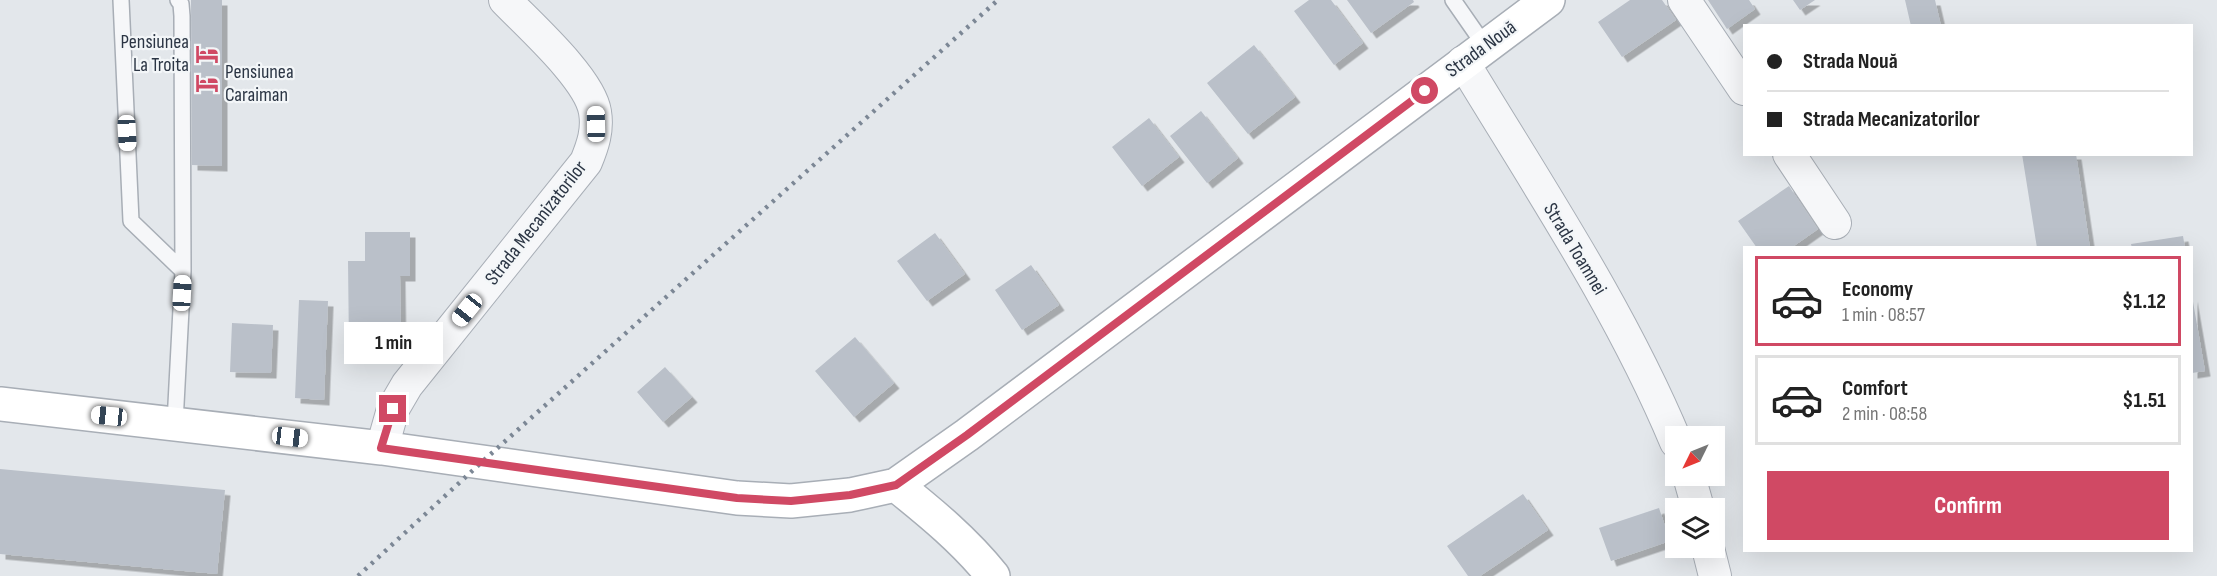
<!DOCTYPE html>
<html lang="en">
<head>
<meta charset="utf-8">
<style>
	:root { --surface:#fff; --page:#f6f6f6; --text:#222; --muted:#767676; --line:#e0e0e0; --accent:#d04964 }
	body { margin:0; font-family:"Sofia Sans Condensed",sans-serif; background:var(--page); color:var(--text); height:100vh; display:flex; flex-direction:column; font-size:22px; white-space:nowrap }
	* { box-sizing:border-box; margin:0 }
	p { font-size:20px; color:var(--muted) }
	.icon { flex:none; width:33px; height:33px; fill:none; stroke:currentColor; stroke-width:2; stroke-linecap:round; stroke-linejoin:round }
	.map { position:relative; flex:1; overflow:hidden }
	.panel { position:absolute; left:1743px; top:246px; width:450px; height:306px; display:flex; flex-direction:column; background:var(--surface); border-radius:0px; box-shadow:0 6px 24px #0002 }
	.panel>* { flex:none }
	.banner { position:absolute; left:1743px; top:24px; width:450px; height:132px; border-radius:0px; box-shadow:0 6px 24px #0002; display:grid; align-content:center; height:132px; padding:0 24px; background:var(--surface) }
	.needle { width:39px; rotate:227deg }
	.controls { position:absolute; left:1665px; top:426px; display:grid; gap:12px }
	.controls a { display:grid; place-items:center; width:60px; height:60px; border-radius:0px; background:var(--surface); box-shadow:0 6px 24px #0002; font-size:30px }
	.end { position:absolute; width:27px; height:27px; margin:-14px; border:8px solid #d04964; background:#fff; box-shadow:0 0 0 3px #fff }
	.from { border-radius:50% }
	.bubble { position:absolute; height:42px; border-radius:0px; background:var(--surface); box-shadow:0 6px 24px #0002; font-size:20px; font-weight:700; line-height:42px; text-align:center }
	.car { position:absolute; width:18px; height:36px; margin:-18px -9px; border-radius:8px; box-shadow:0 0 4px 2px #0007; background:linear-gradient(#fff 24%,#345 0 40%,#fff 0 76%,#345 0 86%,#fff 0) }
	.banner b { display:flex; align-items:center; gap:21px; height:57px; font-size:22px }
	.banner b+b { border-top:2px solid var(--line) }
	.banner i { width:15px; height:15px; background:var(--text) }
	ul { padding:10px 0 0; list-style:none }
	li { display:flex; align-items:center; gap:18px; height:90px; margin:0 12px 9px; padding:0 12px; border:3px solid var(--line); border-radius:0px }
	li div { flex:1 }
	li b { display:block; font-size:22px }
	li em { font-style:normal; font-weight:700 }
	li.active { border-color:var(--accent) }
	li>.icon { width:54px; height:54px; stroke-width:1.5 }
	.button { display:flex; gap:12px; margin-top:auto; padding:12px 24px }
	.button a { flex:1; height:69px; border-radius:0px; background:var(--accent); color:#fff; font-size:24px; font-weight:700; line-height:69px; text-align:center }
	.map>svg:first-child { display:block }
	.building { fill:#bac0c9; filter:url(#shadow) }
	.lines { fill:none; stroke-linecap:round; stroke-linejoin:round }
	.lane-casing { stroke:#a8aeb6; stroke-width:18 }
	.street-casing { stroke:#a8aeb6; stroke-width:34 }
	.secondary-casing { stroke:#a8aeb6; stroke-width:36 }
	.lane { stroke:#f6f7f9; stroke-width:15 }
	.street { stroke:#f6f7f9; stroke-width:32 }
	.secondary { stroke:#fff; stroke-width:33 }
	.rail { stroke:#7c8795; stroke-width:4.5; stroke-dasharray:3 6; stroke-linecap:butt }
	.route { stroke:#d04964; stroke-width:8 }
	.labels { text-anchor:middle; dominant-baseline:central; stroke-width:4.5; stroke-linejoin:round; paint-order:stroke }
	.poi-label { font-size:20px; fill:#2b3544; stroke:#f3f6f8; text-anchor:end }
	.street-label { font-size:20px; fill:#2b3544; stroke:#f3f6f8 }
</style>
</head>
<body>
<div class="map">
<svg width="2217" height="576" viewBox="0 0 2217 576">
	<defs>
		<filter id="shadow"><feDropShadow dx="5.5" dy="5.5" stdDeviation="0" flood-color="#0004"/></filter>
	</defs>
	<rect width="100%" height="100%" fill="#e3e7eb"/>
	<path class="building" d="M191,0H222V166L192,165Z
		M1309,0H1331L1363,43L1334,65L1294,11Z
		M1347,0H1413L1414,2L1371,33Z
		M1630,0H1662L1676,20L1622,57L1598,22Z
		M1708,0H1749L1755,9L1727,29Z
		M1793,0H1815L1800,10Z
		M1905,0H1935L1941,26H1911Z
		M1254,45L1295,97L1248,134L1207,83Z
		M1201,111L1238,158L1207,183L1170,136Z
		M1149,118L1179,157L1142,186L1112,147Z
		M2022,154H2076L2090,248H2037Z
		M1789,186L1818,229L1791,248H1757L1738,221Z
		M365,232H410V276H400L401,350H349L348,261H365Z
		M935,233L965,274L927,301L897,261Z
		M2183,236L2185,248H2132L2131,244Z
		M1031,265L1059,305L1022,330L995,290Z
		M2192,296L2205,371L2192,373Z
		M299,300L328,301L324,400L295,398Z
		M232,323L273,325L271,373L230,372Z
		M855,337L894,383L854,417L815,371Z
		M665,367L692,397L663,422L637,392Z
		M0,469L225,490L217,574L0,554Z
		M1523,494L1548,530L1480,576H1468L1447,546Z
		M1659,508L1670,541L1611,561L1599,528Z"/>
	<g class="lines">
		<g class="lane-casing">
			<path id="lane" d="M121,0L131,221L183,271
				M1453,0L1485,46
				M175,423L183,271L182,16L181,4L178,0"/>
		</g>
		<g class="street-casing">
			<path id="street" d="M1684,0L1744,89
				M1463,62C1538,186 1620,308 1676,442
				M1789,154L1835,223
				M382,448L393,409L407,385L586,162C593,145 598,130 595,112C590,79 529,25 505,0
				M1689,476L1698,508
				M1708,548L1715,576"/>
		</g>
		<g class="secondary-casing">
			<path id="secondary" d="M0,404L382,448L737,498L791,501L850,495L896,485L967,435L1548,0
				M896,485C931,513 965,541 993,576"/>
		</g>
		<use href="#lane" class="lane"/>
		<use href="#street" class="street"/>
		<use href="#secondary" class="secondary"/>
		<path class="rail" d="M358,576L483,461L998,0"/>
	</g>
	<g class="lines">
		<path class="route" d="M393,409L381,448L737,498L791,501L850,495L896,485L967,435L1425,91"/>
	</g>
	<defs>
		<g id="hotel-bare" transform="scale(1.8)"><path d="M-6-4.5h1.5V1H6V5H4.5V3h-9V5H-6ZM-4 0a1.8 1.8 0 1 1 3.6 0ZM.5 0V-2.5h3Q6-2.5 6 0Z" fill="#d04964" stroke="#f3f6f8" stroke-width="2.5" paint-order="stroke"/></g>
	</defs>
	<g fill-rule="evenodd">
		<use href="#hotel-bare" x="207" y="54"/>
		<use href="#hotel-bare" x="207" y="83"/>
	</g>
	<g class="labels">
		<g class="poi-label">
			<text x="189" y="42">Pensiunea<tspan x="189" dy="23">La Troita</tspan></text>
			<text x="225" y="72" text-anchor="start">Pensiunea<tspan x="225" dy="23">Caraiman</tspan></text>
		</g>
		<g class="street-label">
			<text transform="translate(1481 49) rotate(-36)">Strada Nouă</text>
			<text transform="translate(536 223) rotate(-52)">Strada Mecanizatorilor</text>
			<text transform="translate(1575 249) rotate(59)">Strada Toamnei</text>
		</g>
	</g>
</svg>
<div class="controls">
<a><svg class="needle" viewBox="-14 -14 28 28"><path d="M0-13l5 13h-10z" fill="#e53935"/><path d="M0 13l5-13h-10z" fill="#767676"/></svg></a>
<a><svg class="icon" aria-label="layers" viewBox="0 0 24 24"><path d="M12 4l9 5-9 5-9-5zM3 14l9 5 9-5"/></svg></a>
</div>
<i class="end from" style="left:1425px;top:91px"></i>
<i class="end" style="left:393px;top:409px"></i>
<div class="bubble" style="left:344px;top:322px;width:99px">1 min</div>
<i class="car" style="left:596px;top:124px;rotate:359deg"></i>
<i class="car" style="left:127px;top:133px;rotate:177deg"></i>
<i class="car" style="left:182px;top:293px;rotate:3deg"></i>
<i class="car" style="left:467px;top:310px;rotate:219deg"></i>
<i class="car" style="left:109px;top:416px;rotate:276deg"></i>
<i class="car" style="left:290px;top:437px;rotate:97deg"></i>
<div class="banner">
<b><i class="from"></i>Strada Nouă</b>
<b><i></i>Strada Mecanizatorilor</b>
</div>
<section class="panel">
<ul>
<li class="active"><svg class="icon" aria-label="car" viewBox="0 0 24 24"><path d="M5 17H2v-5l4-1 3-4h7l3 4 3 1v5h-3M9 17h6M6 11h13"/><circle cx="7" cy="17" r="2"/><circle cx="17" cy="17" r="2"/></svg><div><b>Economy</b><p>1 min · 08:57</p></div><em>$1.12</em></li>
<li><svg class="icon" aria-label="car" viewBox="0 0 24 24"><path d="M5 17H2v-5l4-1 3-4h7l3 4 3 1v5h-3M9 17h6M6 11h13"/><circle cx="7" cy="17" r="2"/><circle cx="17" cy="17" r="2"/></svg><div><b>Comfort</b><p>2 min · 08:58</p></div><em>$1.51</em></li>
</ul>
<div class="button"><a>Confirm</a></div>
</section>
</div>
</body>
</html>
